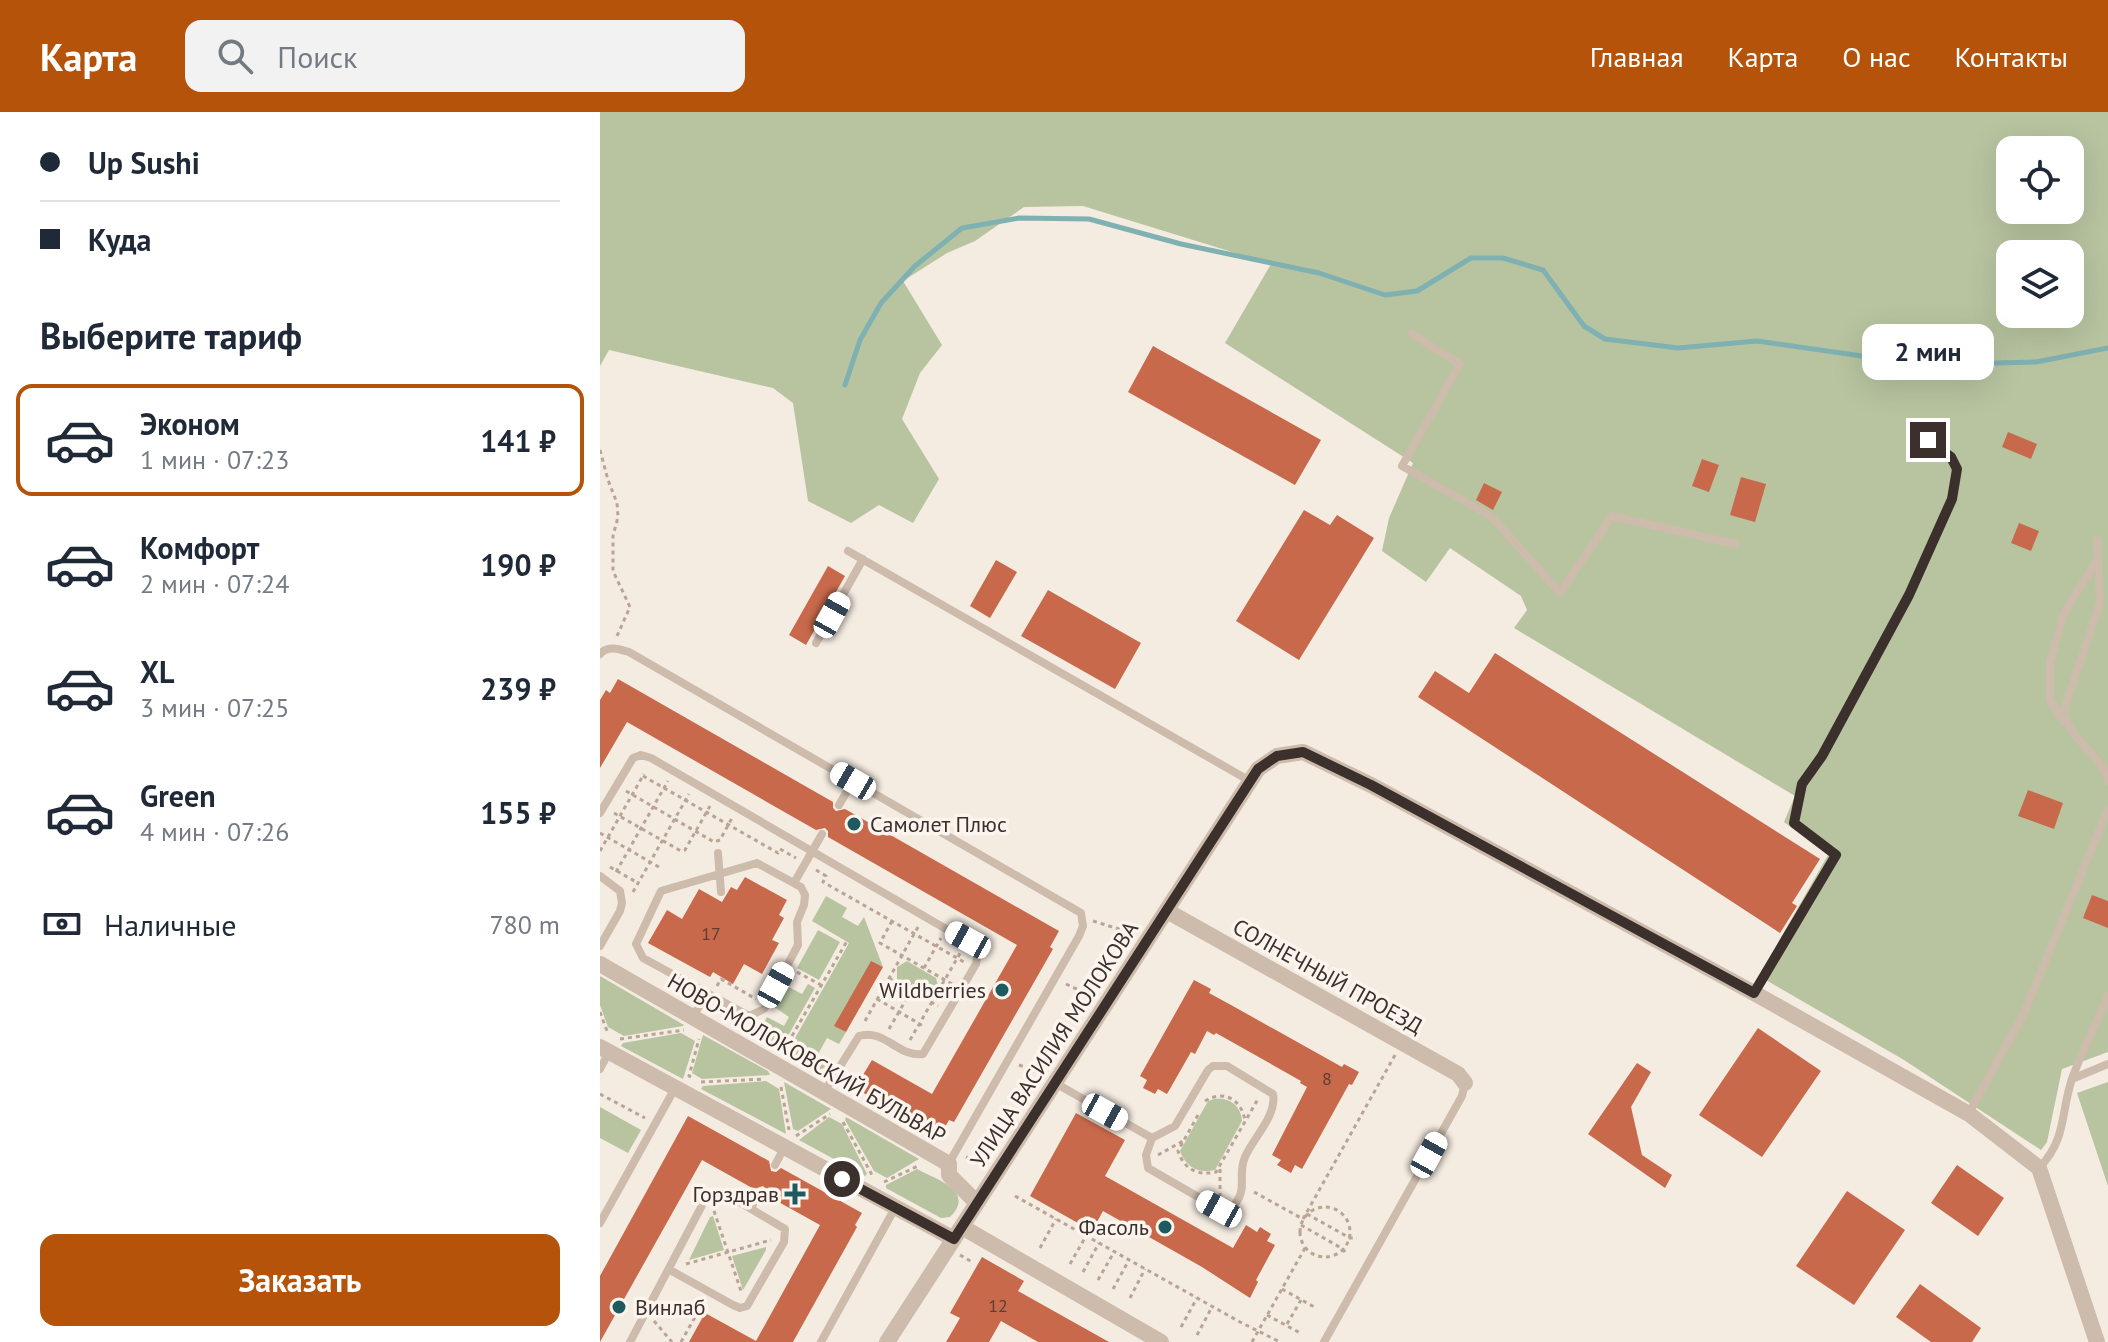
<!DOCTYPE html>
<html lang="ru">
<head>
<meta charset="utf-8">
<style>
	:root { --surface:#fff; --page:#f2f2f3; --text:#1f2937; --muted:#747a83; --line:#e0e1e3; --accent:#b45309 }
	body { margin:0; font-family:"PT Sans",sans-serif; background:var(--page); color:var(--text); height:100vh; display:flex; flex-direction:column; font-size:30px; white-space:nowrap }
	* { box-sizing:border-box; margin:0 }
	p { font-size:26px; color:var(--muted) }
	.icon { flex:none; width:44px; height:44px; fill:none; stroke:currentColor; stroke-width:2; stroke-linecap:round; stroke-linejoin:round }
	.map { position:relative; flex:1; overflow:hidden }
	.sheet { display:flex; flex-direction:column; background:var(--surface); width:600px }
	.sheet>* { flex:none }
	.guide { display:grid; align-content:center; height:176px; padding:0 40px; background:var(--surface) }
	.controls { position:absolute; left:1396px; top:24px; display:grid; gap:16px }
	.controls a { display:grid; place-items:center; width:88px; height:88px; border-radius:16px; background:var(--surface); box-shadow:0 8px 32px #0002; font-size:40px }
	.end { position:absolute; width:36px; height:36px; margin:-18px; border:10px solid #3b302b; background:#fff; box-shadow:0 0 0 4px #fff }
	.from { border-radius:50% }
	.bubble { position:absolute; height:56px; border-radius:16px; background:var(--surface); box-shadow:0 8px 32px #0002; font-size:26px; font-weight:800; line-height:56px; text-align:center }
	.car { position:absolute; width:24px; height:48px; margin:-24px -12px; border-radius:10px; box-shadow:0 0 6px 2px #0007; background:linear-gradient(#fff 24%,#345 0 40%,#fff 0 76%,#345 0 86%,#fff 0) }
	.guide b { display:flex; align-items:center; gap:28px; height:76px; font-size:30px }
	.guide b+b { border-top:2px solid var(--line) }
	.guide i { width:20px; height:20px; background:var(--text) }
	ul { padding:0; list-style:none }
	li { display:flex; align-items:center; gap:24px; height:112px; margin:0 16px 12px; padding:0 24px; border:4px solid transparent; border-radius:16px }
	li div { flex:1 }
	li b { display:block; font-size:30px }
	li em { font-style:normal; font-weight:800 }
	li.current { border-color:var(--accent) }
	li>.icon { width:72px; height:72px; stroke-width:1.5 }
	h2 { padding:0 40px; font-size:36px; line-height:96px }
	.pay { display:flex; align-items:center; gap:20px; height:88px; padding:0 40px; font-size:30px }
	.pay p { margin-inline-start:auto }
	.action { display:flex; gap:16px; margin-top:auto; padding:16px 40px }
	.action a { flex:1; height:92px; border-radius:16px; background:var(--accent); color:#fff; font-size:32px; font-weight:800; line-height:92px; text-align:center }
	header { display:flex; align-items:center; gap:48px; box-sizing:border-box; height:112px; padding:0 40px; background:var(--accent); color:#fff }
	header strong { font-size:38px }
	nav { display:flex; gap:44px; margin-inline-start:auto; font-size:28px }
	.search { width:560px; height:72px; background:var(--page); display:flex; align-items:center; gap:20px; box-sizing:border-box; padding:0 28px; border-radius:16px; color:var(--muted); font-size:30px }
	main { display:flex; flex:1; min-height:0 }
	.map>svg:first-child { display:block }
	.green { fill:#b8c4a0; fill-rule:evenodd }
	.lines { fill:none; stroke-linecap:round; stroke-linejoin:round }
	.stream { stroke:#7fb0b2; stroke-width:5 }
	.building { fill:#c8694b }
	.path { stroke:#b9a596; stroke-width:3; stroke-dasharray:4 4; stroke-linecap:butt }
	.lane { stroke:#cdbbac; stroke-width:8 }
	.street { stroke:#cdbbac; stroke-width:16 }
	.route { stroke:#3b302b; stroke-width:10 }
	.poi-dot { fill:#1f5a5e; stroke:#fbf5ee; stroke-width:3 }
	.labels { text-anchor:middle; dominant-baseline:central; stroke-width:7; stroke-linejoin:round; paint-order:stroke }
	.number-label { font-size:18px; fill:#5e3e33 }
	.poi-label { font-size:22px; fill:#3b302b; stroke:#fbf5ee; text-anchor:end }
	.street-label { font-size:22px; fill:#3b302b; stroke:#fbf5ee }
</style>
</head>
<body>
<header>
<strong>Карта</strong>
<div class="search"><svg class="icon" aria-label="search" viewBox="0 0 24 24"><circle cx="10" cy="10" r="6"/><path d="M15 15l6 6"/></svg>Поиск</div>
<nav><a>Главная</a><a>Карта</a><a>О нас</a><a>Контакты</a></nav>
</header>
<main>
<section class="sheet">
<div class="guide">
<b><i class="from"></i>Up Sushi</b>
<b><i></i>Куда</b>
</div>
<h2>Выберите тариф</h2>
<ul>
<li class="current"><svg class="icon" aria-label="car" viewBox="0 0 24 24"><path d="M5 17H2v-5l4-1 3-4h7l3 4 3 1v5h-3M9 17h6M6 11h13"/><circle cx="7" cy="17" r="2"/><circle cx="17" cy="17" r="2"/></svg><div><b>Эконом</b><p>1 мин · 07:23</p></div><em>141 ₽</em></li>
<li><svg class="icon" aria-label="car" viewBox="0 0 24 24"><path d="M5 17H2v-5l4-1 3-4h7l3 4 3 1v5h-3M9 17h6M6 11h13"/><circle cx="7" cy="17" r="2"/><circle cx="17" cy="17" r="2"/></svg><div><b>Комфорт</b><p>2 мин · 07:24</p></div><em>190 ₽</em></li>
<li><svg class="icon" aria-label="car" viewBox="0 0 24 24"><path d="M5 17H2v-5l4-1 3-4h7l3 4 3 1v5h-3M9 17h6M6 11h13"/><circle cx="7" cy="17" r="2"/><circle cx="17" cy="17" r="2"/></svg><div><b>XL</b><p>3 мин · 07:25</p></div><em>239 ₽</em></li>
<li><svg class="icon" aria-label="car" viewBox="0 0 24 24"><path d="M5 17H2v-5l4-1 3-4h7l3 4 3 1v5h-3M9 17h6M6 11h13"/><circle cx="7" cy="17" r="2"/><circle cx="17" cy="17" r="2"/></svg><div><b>Green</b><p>4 мин · 07:26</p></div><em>155 ₽</em></li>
</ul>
<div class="pay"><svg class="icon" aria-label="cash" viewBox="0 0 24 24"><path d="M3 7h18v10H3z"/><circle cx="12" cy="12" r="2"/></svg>Наличные<p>780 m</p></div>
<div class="action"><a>Заказать</a></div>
</section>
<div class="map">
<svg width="1508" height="1230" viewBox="0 0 1508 1230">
	<rect width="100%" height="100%" fill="#f4ebe1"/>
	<path class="green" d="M0,0H1508V940L1462,957L1447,1030L1441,1038L1304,948L1159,864L1228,743L1184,710L1195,684L914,516L927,498L921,484L850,436L826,470L782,439L789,406L813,351L625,231L671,152L483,94L424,95L375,129L347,141L303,169L342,233L320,261L302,307L339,367L313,411L279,393L251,411L208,389L193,291L173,276L9,238L0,254ZM1410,38H1470V98H1410ZM1410,142H1470V202H1410Z
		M226,784L247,796L242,805L258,814L264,805L283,855L271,850L235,914L246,920L239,932L227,926L217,944L228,951L226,955L216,959L186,942L249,831L212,809Z
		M218,818L240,830L219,868L197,856Z
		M307,849L336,866L338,874L334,881L326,884L297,867V855Z
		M0,864L84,913L83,914L24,924L8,915L0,893Z
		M208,872L215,876L180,938L156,925L167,905L184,914L189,905L173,894L185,873L202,882Z
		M81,921L95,929L83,967L21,934L23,931Z
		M103,923L168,959L170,963L102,967L92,961Z
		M166,969L179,977L186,1022L101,977L103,974Z
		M184,970L231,997L198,1019L193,1017Z
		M1508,970V1074L1477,981Z
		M614,987C629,985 641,993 642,1009L615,1058C598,1062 586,1055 580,1039L608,989Z
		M0,995L41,1018L28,1041L0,1026Z
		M229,1005L242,1012L267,1062L265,1064L199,1028Z
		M246,1005L319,1047L287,1066L274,1059L245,1008Z
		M317,1057C337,1068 376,1079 350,1105L341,1106L286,1076V1073Z
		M113,1104L124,1138L89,1148L110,1105Z
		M166,1135V1138L143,1178L132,1144Z"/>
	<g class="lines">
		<path class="stream" d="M245,273L260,228L281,191L315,154L362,116L419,106L489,107L581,132L719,161L785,183L817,179L871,146H903L943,158L984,214L1005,227L1078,236L1157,229L1325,253L1436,250L1508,236"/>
	</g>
	<path class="building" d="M553,234L721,328L695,373L528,280Z
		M1408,320L1437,332L1431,347L1402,335Z
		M1102,347L1119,353L1109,380L1092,374Z
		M1141,365L1166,372L1155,410L1130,403Z
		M884,371L902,380L893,398L876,388Z
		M704,398L730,413L737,403L774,426L699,548L636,509Z
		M1419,411L1439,419L1431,439L1411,431Z
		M396,448L417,460L390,506L370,494Z
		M228,454L245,464L206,533L189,523Z
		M448,478L541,531L515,577L421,524Z
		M895,541L1220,747L1192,791L1197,794L1180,821L818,585L835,559L869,581Z
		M18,567L233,690V696L236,699L245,697L459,819L450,835L453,837L354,1010L349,1008L341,1022L328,1014L326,1017L255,976L272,948L332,982L417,833L228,725V719L225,716L216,718L27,610L0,656V588L6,578L10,581Z
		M1428,678L1463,691L1454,717L1418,704Z
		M145,765L187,788L179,803L184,806L172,828L179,831L162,862L144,852L133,872L113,860L110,865L48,831L67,798L82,807L99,777L122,790L131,775L137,778Z
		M1492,783L1508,789V816L1483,806Z
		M271,849L283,855L246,920L234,914Z
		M594,868L611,877L609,881L631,893L742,955L744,952L759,960L752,973L749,972L702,1057L695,1053L691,1061L677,1053L681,1048L672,1043L707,975L700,971L701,969L616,921L614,923L607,919L595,942L591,940L567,982L558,977L555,982L543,976L547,968L540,964Z
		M1158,916L1221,959L1162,1045L1099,1003Z
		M1037,951L1051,960L1031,995L1042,1043L1072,1063L1065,1076L988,1022Z
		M476,1001L525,1028L505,1064L633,1136L646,1113L657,1120L660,1115L671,1122L667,1129L675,1133L656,1168L658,1170L650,1186L602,1155L503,1099L492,1119L430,1084Z
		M88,1004L169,1049L171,1059L176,1060L181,1056L262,1101L255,1113L257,1115L193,1230H89L105,1201L156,1229L220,1113L166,1083V1077L163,1074L154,1077L102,1048L0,1230V1164Z
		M1357,1053L1404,1086L1378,1124L1331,1091Z
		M1247,1079L1305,1118L1254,1193L1196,1154Z
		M382,1145L424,1169L418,1179L509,1230H438L401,1209L389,1230H346L360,1206L350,1201Z
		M1320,1172L1381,1216L1372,1230H1331L1296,1205Z"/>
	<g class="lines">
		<path class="path" d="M0,338L8,368L17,391L18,405L13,424V459L30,495L17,524
			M43,664L178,741L180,737L196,746
			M26,679L114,730L120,728L132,706
			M14,701L81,739L85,738L110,694
			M0,721L59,755
			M0,739L44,662
			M10,755L38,771
			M216,758L226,764L223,770L364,850
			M16,760L68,669
			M33,780L89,682
			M292,809L280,831L352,872
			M493,809L532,821
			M324,856L341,826
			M197,860L221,873
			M289,866L338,894
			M466,872L491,884
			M117,874L121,867L156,887
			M277,887L325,915
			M0,900L7,919
			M265,909L318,815
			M289,917L311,879
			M192,924L247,829
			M20,927L84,918
			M310,928L362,838
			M419,953L442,962
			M91,965L89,964L99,927
			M101,970L165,967
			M181,975L189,1018
			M0,982L45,1006
			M605,989C624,977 642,988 645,1009
			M598,1003L578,1039C584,1057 597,1064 616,1060L658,987
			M243,1010L272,1063
			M196,1024L230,1002
			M558,1043L583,1029
			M366,1045L385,1052
			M284,1070L320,1053
			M654,1080L703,1107L795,943
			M415,1084L640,1210L680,1230
			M620,1085V1057
			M700 1120a25 25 0 1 1 50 0a25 25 0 1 1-50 0Z
			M114,1099L141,1179
			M707,1102L750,1126H757
			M701,1113L743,1137L746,1142
			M440,1136L456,1107
			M360,1143L372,1150
			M86,1152L171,1128
			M470,1152L486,1124
			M483,1160L499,1131
			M498,1168L514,1140
			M513,1177L529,1148
			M682,1177L716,1196
			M530,1186L545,1157
			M667,1203L702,1222
			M54,1209L72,1230
			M687,1212L701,1188
			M581,1215L597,1186
			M597,1223L612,1195
			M81,1230L103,1191
			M652,1230L705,1136"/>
		<path class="lane" d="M812,222L860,252L802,354L892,405L960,481L1012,404L1135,432
			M1497,428L1500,491L1464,598C1468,629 1501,640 1508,669
			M248,439L650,669
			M216,531L263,447
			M0,542C8,533 19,537 29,540L481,801L483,814L479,824L349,1051
			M1463,609L1450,587V551L1464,501L1496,450
			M239,693L253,669
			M0,701L33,646L41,643L51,646L379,836L376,852L323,942C299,946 284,916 259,924L224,980
			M118,741L121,780
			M157,751L201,775L205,783L204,793L197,810L198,833L164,897L149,904L43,846L36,832L61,779Z
			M0,764L20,779L22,791L20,799L0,834
			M194,771L222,722
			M1154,881L1236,743L1194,711L1202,672L1222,644L1309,483L1352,387L1357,357L1351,345L1328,328
			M93,905L106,882
			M0,957L9,940
			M1472,967L1508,952
			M455,971L552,1026L575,1014L608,958L613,954H627L673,982C677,1004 653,1026 645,1045C636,1066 651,1076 630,1098L619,1097L548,1056L546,1043L552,1026
			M1369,1001L1424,901L1508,697
			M175,1053L184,1036
			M1439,1056C1468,1026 1460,999 1473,964C1483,937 1496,911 1508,884
			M151,1096L160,1080
			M0,1111L75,976
			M30,1230L108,1082L116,1080L126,1082L185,1117L184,1130L147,1194L140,1196L133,1193L70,1158
			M221,1230L295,1096
			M724,1230L862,984L865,971"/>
		<path class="street" d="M567,799L858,962L865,971
			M0,852L349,1052V1063L377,1091
			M0,935L354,1127
			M362,1115L561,1230
			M287,1230L658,657L677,644L703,640L771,673L1154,881L1369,1002L1439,1056L1497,1230"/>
	</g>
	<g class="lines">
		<path class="route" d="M242,1067L354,1127L658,657L677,644L703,640L771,673L1154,881L1236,743L1194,711L1202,672L1222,644L1309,483L1352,387L1357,357L1351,345L1328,328"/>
	</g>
	<g class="poi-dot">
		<circle cx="254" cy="712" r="8"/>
		<circle cx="402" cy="878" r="8"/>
		<path d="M191 1070h8v8h8v8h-8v8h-8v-8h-8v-8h8z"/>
		<circle cx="565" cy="1115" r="8"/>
		<circle cx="19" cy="1195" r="8"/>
	</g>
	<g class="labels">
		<g class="number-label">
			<text x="111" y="821">17</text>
			<text x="727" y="966">8</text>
			<text x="398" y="1193">12</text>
		</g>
		<g class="poi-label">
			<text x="270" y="712" text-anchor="start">Самолет Плюс</text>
			<text x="386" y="878">Wildberries</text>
			<text x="179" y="1082">Горздрав</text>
			<text x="549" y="1115">Фасоль</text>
			<text x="35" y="1195" text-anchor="start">Винлаб</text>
		</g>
		<g class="street-label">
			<text transform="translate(728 864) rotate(29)">СОЛНЕЧНЫЙ ПРОЕЗД</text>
			<text transform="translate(454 932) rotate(-57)">УЛИЦА ВАСИЛИЯ МОЛОКОВА</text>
			<text transform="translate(207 946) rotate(30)">НОВО-МОЛОКОВСКИЙ БУЛЬВАР</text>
		</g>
	</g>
</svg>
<div class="controls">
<a><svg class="icon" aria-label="locate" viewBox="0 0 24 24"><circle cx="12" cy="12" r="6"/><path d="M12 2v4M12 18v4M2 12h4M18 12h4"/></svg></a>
<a><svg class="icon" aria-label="layers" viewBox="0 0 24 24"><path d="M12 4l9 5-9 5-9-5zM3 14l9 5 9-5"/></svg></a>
</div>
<i class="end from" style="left:242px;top:1067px"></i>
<i class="end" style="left:1328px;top:328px"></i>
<div class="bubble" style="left:1262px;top:212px;width:132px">2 мин</div>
<i class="car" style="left:232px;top:503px;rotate:29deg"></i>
<i class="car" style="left:253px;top:669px;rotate:300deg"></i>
<i class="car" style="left:368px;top:828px;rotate:299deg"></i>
<i class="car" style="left:176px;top:873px;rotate:29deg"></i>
<i class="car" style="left:505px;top:1000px;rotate:119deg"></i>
<i class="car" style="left:829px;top:1043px;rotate:29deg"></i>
<i class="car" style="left:619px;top:1097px;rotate:299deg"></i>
</div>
</main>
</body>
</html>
